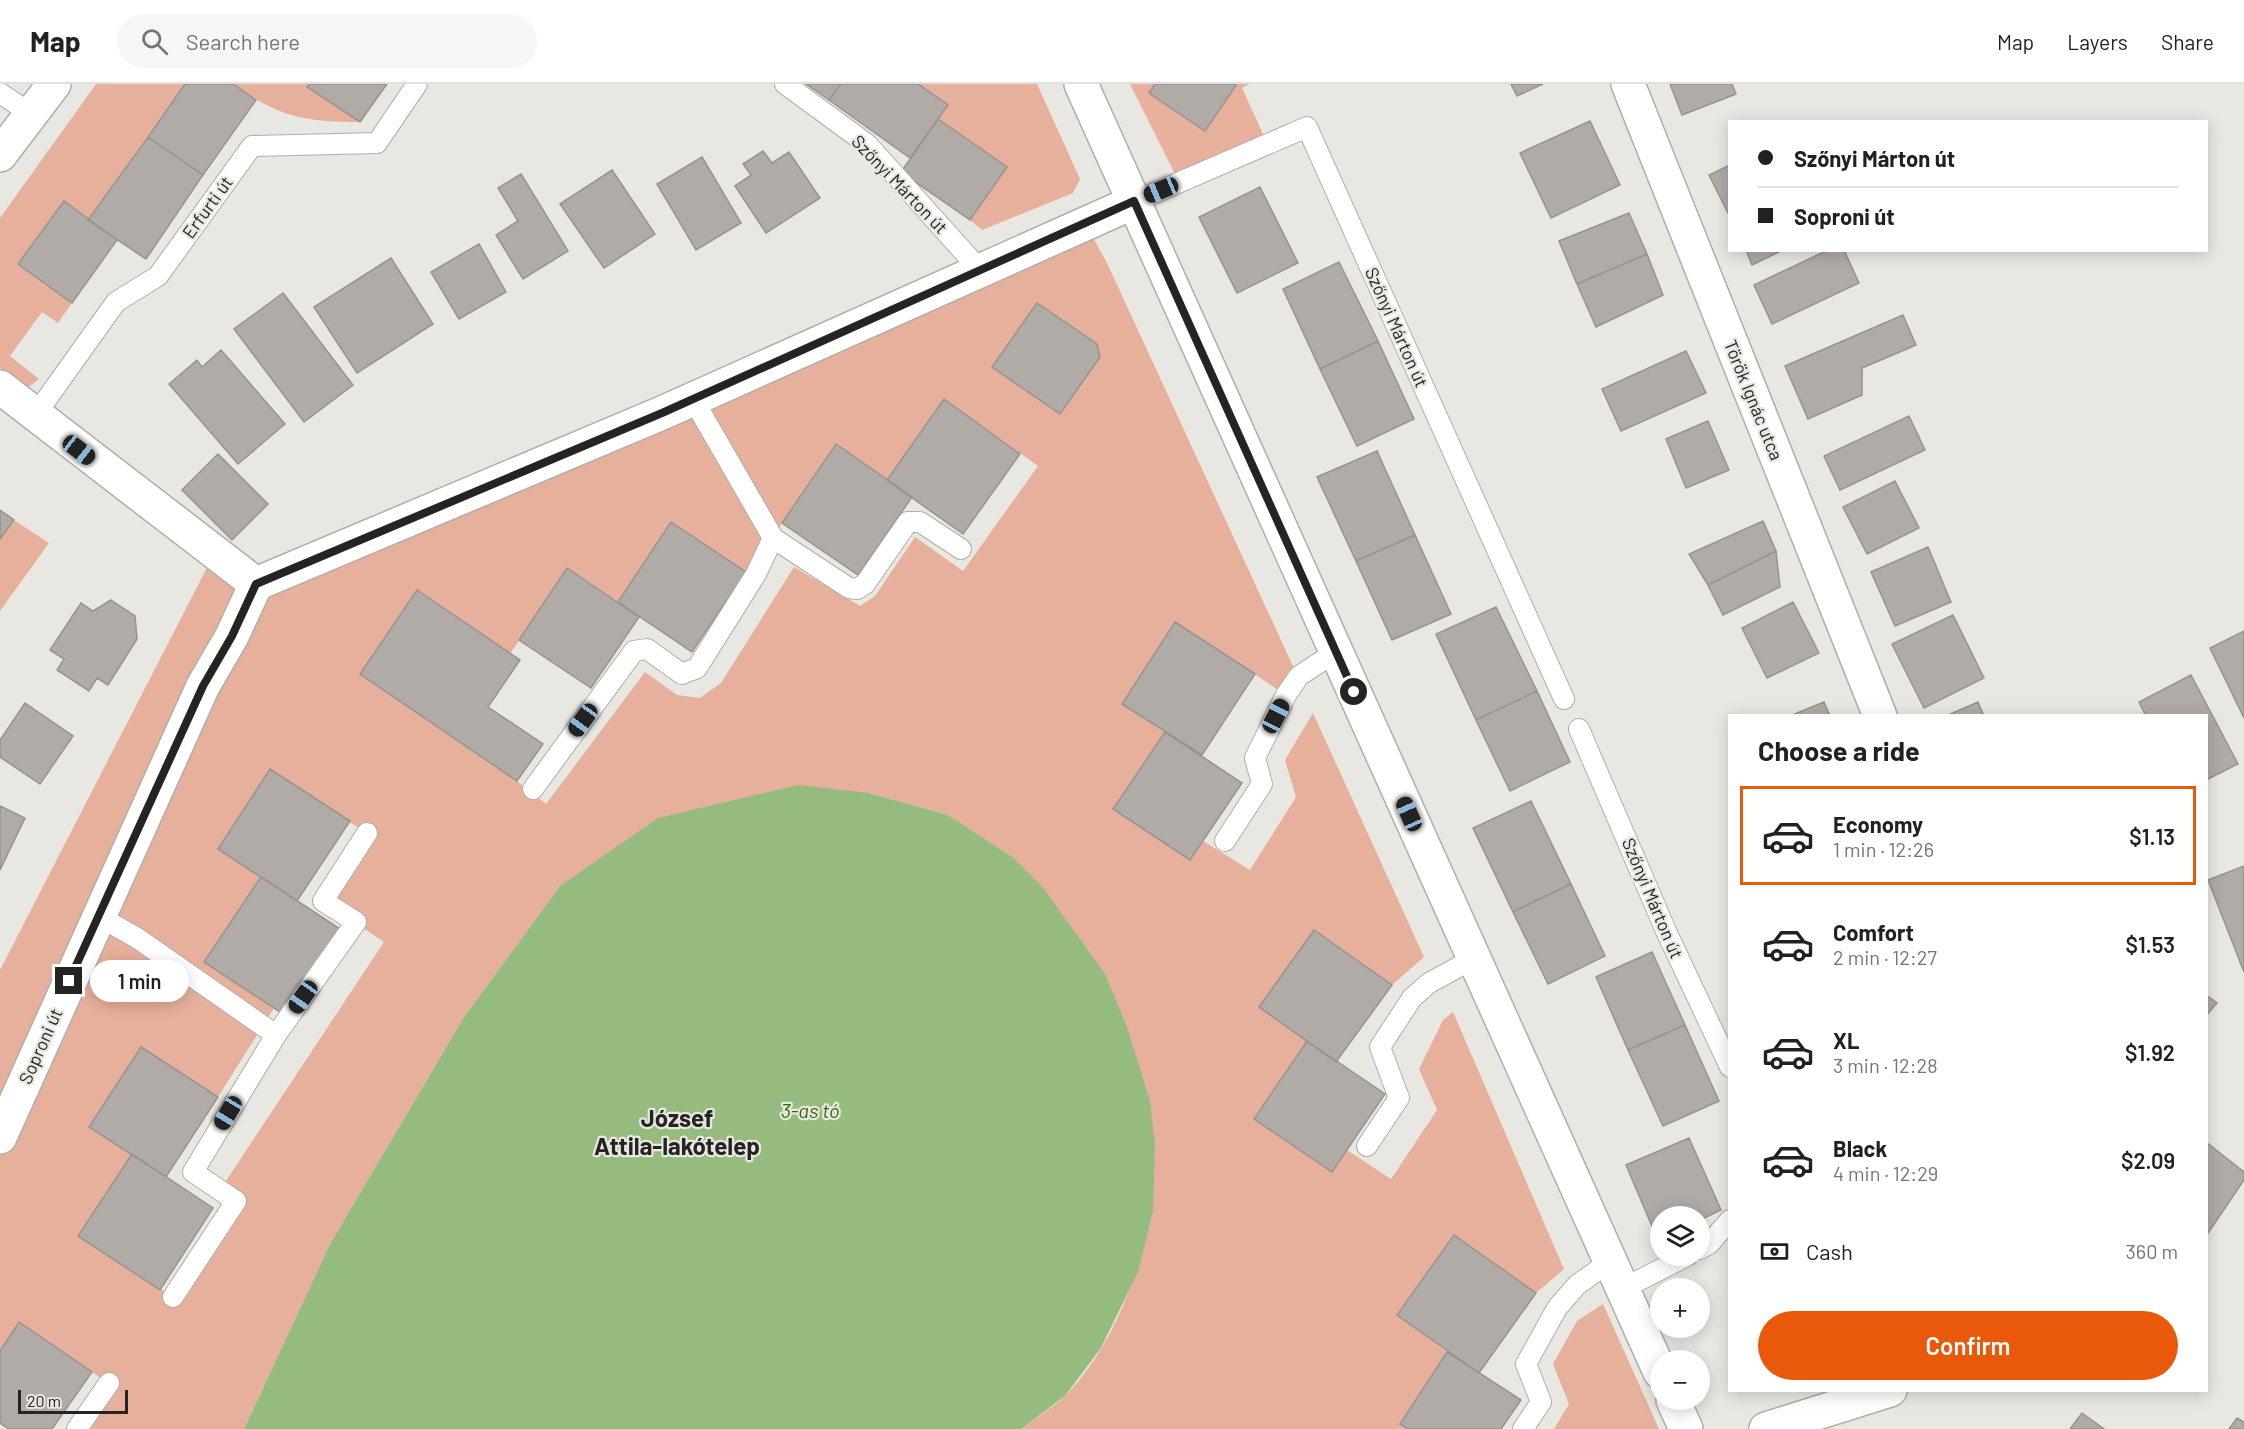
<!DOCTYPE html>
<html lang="en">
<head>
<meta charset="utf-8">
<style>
	:root { --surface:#fff; --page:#f6f6f6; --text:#202124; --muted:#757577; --line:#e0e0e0; --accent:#ea580c }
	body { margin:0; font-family:Barlow,sans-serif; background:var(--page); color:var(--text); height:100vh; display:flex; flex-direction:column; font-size:22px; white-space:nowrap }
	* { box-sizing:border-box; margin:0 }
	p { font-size:20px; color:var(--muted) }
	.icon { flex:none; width:33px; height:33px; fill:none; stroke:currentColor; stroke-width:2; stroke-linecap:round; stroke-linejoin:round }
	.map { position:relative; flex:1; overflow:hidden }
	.panel { position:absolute; left:1728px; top:630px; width:480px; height:678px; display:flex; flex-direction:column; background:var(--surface); border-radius:0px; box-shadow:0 3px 15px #0003 }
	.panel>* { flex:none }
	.banner { position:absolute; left:1728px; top:36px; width:480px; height:132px; border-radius:0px; box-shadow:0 3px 15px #0003; display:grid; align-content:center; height:132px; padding:0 30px; background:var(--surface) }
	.buttons { position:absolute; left:1650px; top:1122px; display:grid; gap:12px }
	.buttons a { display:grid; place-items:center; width:60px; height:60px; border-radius:50%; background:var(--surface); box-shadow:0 3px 15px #0003; font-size:30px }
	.scale { position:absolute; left:18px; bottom:15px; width:110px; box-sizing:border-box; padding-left:6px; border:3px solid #242422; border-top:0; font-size:16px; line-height:21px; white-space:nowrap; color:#242422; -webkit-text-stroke:4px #e9e7e1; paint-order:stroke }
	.end { position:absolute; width:27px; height:27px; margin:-14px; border:8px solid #242422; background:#fff; box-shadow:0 0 0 3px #fff }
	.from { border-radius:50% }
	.bubble { position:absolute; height:42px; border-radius:21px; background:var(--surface); box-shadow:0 3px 15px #0003; font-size:20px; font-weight:600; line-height:42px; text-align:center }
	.car { position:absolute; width:18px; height:36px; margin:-18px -9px; border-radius:8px; box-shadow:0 0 4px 2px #0007; background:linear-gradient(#222 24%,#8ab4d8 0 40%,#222 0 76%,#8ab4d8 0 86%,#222 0) }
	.banner b { display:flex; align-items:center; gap:21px; height:57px; font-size:22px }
	.banner b+b { border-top:2px solid var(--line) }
	.banner i { width:15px; height:15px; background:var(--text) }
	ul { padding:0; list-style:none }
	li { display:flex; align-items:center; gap:18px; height:99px; margin:0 12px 9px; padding:0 18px; border:3px solid transparent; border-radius:0px }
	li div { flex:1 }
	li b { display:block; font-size:22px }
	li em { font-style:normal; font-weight:600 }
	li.on { border-color:var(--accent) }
	li>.icon { width:54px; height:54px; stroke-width:1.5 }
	h2 { padding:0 30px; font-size:27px; line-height:72px }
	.pay { display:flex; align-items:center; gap:15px; height:66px; padding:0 30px; font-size:22px }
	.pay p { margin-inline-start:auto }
	.button { display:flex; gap:12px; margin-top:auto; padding:12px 30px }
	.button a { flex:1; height:69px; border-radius:36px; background:var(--accent); color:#fff; font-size:24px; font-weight:600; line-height:69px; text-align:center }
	header { display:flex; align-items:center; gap:36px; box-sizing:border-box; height:84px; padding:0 30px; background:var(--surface); border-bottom:2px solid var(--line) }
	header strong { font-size:28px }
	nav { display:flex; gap:33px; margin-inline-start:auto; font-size:21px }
	.search { width:420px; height:54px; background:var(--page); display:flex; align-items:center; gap:15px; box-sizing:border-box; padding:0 21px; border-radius:33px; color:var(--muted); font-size:22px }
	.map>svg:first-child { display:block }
	.green { fill:#e7b09c; fill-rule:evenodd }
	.water { fill:#95bc7e }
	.building { fill:#b0aba7; stroke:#97938f; stroke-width:1.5 }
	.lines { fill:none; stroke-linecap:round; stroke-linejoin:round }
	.service-casing { stroke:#b1aea9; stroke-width:22 }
	.minor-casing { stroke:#b1aea9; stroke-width:36 }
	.service { stroke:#fff; stroke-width:20 }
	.minor { stroke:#fff; stroke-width:33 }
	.route { stroke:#242422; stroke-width:8 }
	.labels { text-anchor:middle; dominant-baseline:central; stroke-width:4.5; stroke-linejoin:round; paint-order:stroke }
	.street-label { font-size:18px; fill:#242422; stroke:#e9e7e1 }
	.water-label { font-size:20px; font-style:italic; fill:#38660c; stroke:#e9e7e1 }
	.district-label { font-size:24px; font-weight:bold; fill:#242422; stroke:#e9e7e1 }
</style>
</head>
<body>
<header>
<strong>Map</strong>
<div class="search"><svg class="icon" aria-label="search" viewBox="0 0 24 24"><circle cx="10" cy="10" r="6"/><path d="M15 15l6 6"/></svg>Search here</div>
<nav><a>Map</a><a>Layers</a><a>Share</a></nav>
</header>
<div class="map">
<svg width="2244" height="1345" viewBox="0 0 2244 1345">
	<rect width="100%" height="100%" fill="#e9e7e1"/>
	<path class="green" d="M96,0H185L88,136L64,117L18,179L72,219L58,239L42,228L10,272L39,295L27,304L0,284V134Z
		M233,0H309L308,3L360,38C303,37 281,34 233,0Z
		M918,0H1037L1080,95L1073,109L982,146L970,136L1007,83L938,35L948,21Z
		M1130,0H1155L1149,9L1205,47L1237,0H1249L1242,4L1268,61L1179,98Z
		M1086,141L1107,179L1298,593L1286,611L1175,538L1122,620L1165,648L1113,725L1190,776L1203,757L1250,786L1296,713L1285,676L1313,629L1424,873L1392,901L1314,846L1307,957L1254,1035L1332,1088L1347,1066L1391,1095L1437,1026L1419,985L1443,936L1453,928L1564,1185L1536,1209L1454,1152L1398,1231L1447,1268L1400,1339L1408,1345H1021C1035,1334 1052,1324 1065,1312C1113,1263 1137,1193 1153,1128L1011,772L948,731L869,709L560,802L464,933L330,1160L244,1345H77L108,1299L20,1239L0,1267V886L214,470L256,500ZM1037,219L1097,260L1100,273L1060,330L992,283ZM944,315L1038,382L963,487L915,453L875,512L860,522L794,483L721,599L700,614L677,611L645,588L546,720L517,697L360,590L417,506L510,570L566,485L618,518L671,438L746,488L756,490L782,439L835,360L887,396ZM271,685L366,749L323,817L384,858L220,1106L236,1117L173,1213L79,1152L132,1070L89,1043L140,964L218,1013L274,924L204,878L261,793L218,765Z
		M14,436L49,459L0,527V455Z
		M1603,1220L1659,1345H1554L1569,1320L1553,1280L1577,1237Z"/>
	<path class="water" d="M798,701L869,709L948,731L1011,772L1044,805L1105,890L1127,943L1150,1017L1155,1060L1153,1128L1138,1188L1101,1264L1065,1312L1021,1345H244L330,1160L464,933L560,802L658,734Z"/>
	<path class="building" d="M185,0H233L256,16L203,91L148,53Z
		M309,0H387L360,38L307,3Z
		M806,0H841L829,16Z
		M841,0H918L948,21L910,74L829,16Z
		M1155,0H1237L1205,47L1149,9Z
		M1511,0H1543L1517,12Z
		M1670,0H1732L1736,10L1682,31Z
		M938,35L1007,83L970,136L901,88Z
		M1590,37L1620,101L1551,134L1520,69Z
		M148,53L203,91L146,175L88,136Z
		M763,67L772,79L789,68L820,114L766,149L735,102L751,91L743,80Z
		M702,73L741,139L696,166L657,100Z
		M1730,81V133L1709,91Z
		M612,86L655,150L604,184L560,120Z
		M521,90L568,167L523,195L496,151L518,137L498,104Z
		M1260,103L1298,179L1237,209L1199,133Z
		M64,117L117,156L72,219L18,180Z
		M1629,129L1647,170L1577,200L1559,157Z
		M479,160L506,208L459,235L431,188Z
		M1746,166H1783L1752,181Z
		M1828,166H1844L1859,199L1772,240L1754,201Z
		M1647,170L1663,211L1596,243L1577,200Z
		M391,174L433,240L357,289L314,223Z
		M1339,178L1378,257L1320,285L1283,205Z
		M283,209L353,301L304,338L234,245Z
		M1037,219L1097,260L1100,273L1060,330L992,283Z
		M1903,231L1916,261L1862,284V311L1808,335L1785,282Z
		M1378,257L1414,335L1357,362L1320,285Z
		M221,266L285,340L238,380L169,300L197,276L202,283Z
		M1686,267L1706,309L1621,347L1602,305Z
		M944,315L1020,370L963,450L887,396Z
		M1909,332L1925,366L1840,406L1824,372Z
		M1708,337L1729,386L1686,404L1666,355Z
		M836,360L912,413L858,491L782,439Z
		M1377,367L1415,451L1356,477L1317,393Z
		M218,370L268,420L232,456L182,406Z
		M1895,397L1919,444L1867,470L1843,423Z
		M0,426L14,436L0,455Z
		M1763,437L1776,467L1708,501L1689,470Z
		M671,438L746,488L692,568L618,518Z
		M1415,451L1451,530L1392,556L1356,477Z
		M1928,463L1951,518L1895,542L1871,488Z
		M1776,467L1780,503L1723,531L1708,501Z
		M567,484L639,533L591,604L519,556Z
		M417,506L520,576L488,623L543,660L517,697L360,590Z
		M111,516L135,532L137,555L108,601L97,594L89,607L57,586L64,575L50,566L81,519L93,527Z
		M1793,518L1819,569L1767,594L1742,544Z
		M1496,523L1537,607L1476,636L1436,550Z
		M1953,531L1984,594L1924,624L1892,560Z
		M1175,538L1255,590L1202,671L1122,620Z
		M2244,547V634L2210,564Z
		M2191,591L2238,680L2206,696V632H2146L2139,618Z
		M1537,607L1570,678L1510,707L1476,636Z
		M1824,618L1830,632H1790Z
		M1978,618L1984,632H1946Z
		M25,619L73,652L40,700L0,673V656Z
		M1165,648L1242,699L1190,776L1113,725Z
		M270,685L350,737L297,817L218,765Z
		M1531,717L1571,800L1513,828L1473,744Z
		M0,722L25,734L0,786Z
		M2244,782V888L2208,796Z
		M261,793L340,845L283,930L204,878Z
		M1571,800L1605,872L1548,900L1513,828Z
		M1314,846L1392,901L1336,978L1259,923Z
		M1652,868L1685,941L1628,966L1596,893Z
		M2206,911L2217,919L2206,932Z
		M1685,941L1719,1017L1663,1042L1628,966Z
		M1307,957L1385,1010L1332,1088L1254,1035Z
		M141,963L218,1013L166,1093L89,1043Z
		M1689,1054L1721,1126L1700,1136V1132H1660V1153L1657,1154L1626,1081Z
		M2206,1058L2244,1088V1096L2206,1152Z
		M132,1070L213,1124L160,1206L78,1152Z
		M1454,1151L1536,1209L1479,1289L1397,1231Z
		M19,1238L92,1288L52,1345H9L0,1339V1267Z
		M1447,1268L1521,1316L1501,1345H1408L1400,1340Z
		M2082,1329L2104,1345H2070Z
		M2237,1334L2244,1338V1345H2229Z"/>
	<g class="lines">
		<g class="service-casing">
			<path id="service" d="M785,0L867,60L980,186
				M0,9L31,30
				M1134,118L1307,43L1564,615
				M36,330L116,218L158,192L252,62L377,59L417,0
				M773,454L849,504L857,505L865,500L908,438H920L961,465
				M1579,645L1666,847L1730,983
				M533,705L634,567L647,565L682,590L697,584L756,490L773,454L693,315
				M1225,757L1262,700L1255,674L1286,611L1299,592L1337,567
				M98,832L137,854L276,951
				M1367,1062L1399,1014L1380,963L1412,914L1429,899L1475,874
				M1700,1165L1709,1160L1730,1136
				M1624,1204L1687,1172
				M173,1213L236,1117L193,1088L276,951L356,838L323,817L367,749
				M77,1345L109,1299
				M1523,1345L1541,1318L1526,1280L1557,1224L1577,1201L1612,1176"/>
		</g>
		<g class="minor-casing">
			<path id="minor" d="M1081,0L1660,1288
				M1628,0L1880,632
				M0,71L54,0
				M0,303L256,500
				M0,1053L203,602L232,552L256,500L662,329L1134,118
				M1673,1316L1686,1345
				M1766,1345L1890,1306"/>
		</g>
		<use href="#service" class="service"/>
		<use href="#minor" class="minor"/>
	</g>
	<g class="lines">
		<path class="route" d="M69,897L203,602L232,552L256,500L662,329L1134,117L1354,608"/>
	</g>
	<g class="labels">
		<g class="street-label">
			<text transform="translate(900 100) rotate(46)">Szőnyi Márton út</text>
			<text transform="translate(207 123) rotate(-54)">Erfurti út</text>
			<text transform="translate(1397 243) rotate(66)">Szőnyi Márton út</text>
			<text transform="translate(1754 316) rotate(68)">Török Ignác utca</text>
			<text transform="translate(1653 814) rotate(67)">Szőnyi Márton út</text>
			<text transform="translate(40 962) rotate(-66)">Soproni út</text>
		</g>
		<g class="water-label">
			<text x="810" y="1026">3-as tó</text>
		</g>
		<g class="district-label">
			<text x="677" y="1033">József<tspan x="677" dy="28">Attila-lakótelep</tspan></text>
		</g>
	</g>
</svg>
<div class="buttons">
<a><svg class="icon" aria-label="layers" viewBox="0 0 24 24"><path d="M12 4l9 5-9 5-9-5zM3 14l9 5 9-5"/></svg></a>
<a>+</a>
<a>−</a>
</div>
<div class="scale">20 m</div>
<i class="end from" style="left:1354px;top:608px"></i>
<i class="end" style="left:69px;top:897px"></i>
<div class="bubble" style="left:90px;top:876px;width:99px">1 min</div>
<i class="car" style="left:1161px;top:106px;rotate:247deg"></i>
<i class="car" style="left:79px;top:366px;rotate:128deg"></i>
<i class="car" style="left:1276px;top:632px;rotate:27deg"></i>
<i class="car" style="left:583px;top:636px;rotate:216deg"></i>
<i class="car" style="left:1409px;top:730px;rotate:336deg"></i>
<i class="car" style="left:303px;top:913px;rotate:215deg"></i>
<i class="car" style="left:228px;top:1029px;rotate:211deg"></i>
<div class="banner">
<b><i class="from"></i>Szőnyi Márton út</b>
<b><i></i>Soproni út</b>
</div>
<section class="panel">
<h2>Choose a ride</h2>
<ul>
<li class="on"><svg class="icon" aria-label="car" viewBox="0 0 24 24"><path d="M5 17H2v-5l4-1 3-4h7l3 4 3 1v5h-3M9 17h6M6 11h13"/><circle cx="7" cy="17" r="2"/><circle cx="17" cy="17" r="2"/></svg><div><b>Economy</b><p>1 min · 12:26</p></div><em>$1.13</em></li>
<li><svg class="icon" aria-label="car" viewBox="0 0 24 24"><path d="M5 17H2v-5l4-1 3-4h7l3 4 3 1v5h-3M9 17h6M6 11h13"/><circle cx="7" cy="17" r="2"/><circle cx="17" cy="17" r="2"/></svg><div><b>Comfort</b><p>2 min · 12:27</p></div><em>$1.53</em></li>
<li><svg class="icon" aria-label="car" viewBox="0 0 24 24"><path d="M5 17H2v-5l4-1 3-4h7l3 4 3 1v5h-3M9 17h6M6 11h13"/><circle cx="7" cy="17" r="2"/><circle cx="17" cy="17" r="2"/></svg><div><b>XL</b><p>3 min · 12:28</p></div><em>$1.92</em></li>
<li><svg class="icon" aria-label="car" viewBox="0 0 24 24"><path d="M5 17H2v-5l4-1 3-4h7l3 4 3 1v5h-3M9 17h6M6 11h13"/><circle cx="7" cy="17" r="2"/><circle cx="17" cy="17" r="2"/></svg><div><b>Black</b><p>4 min · 12:29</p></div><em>$2.09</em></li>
</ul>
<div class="pay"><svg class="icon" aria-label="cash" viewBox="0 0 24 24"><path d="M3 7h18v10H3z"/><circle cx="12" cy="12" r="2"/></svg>Cash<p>360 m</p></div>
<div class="button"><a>Confirm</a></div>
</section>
</div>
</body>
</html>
